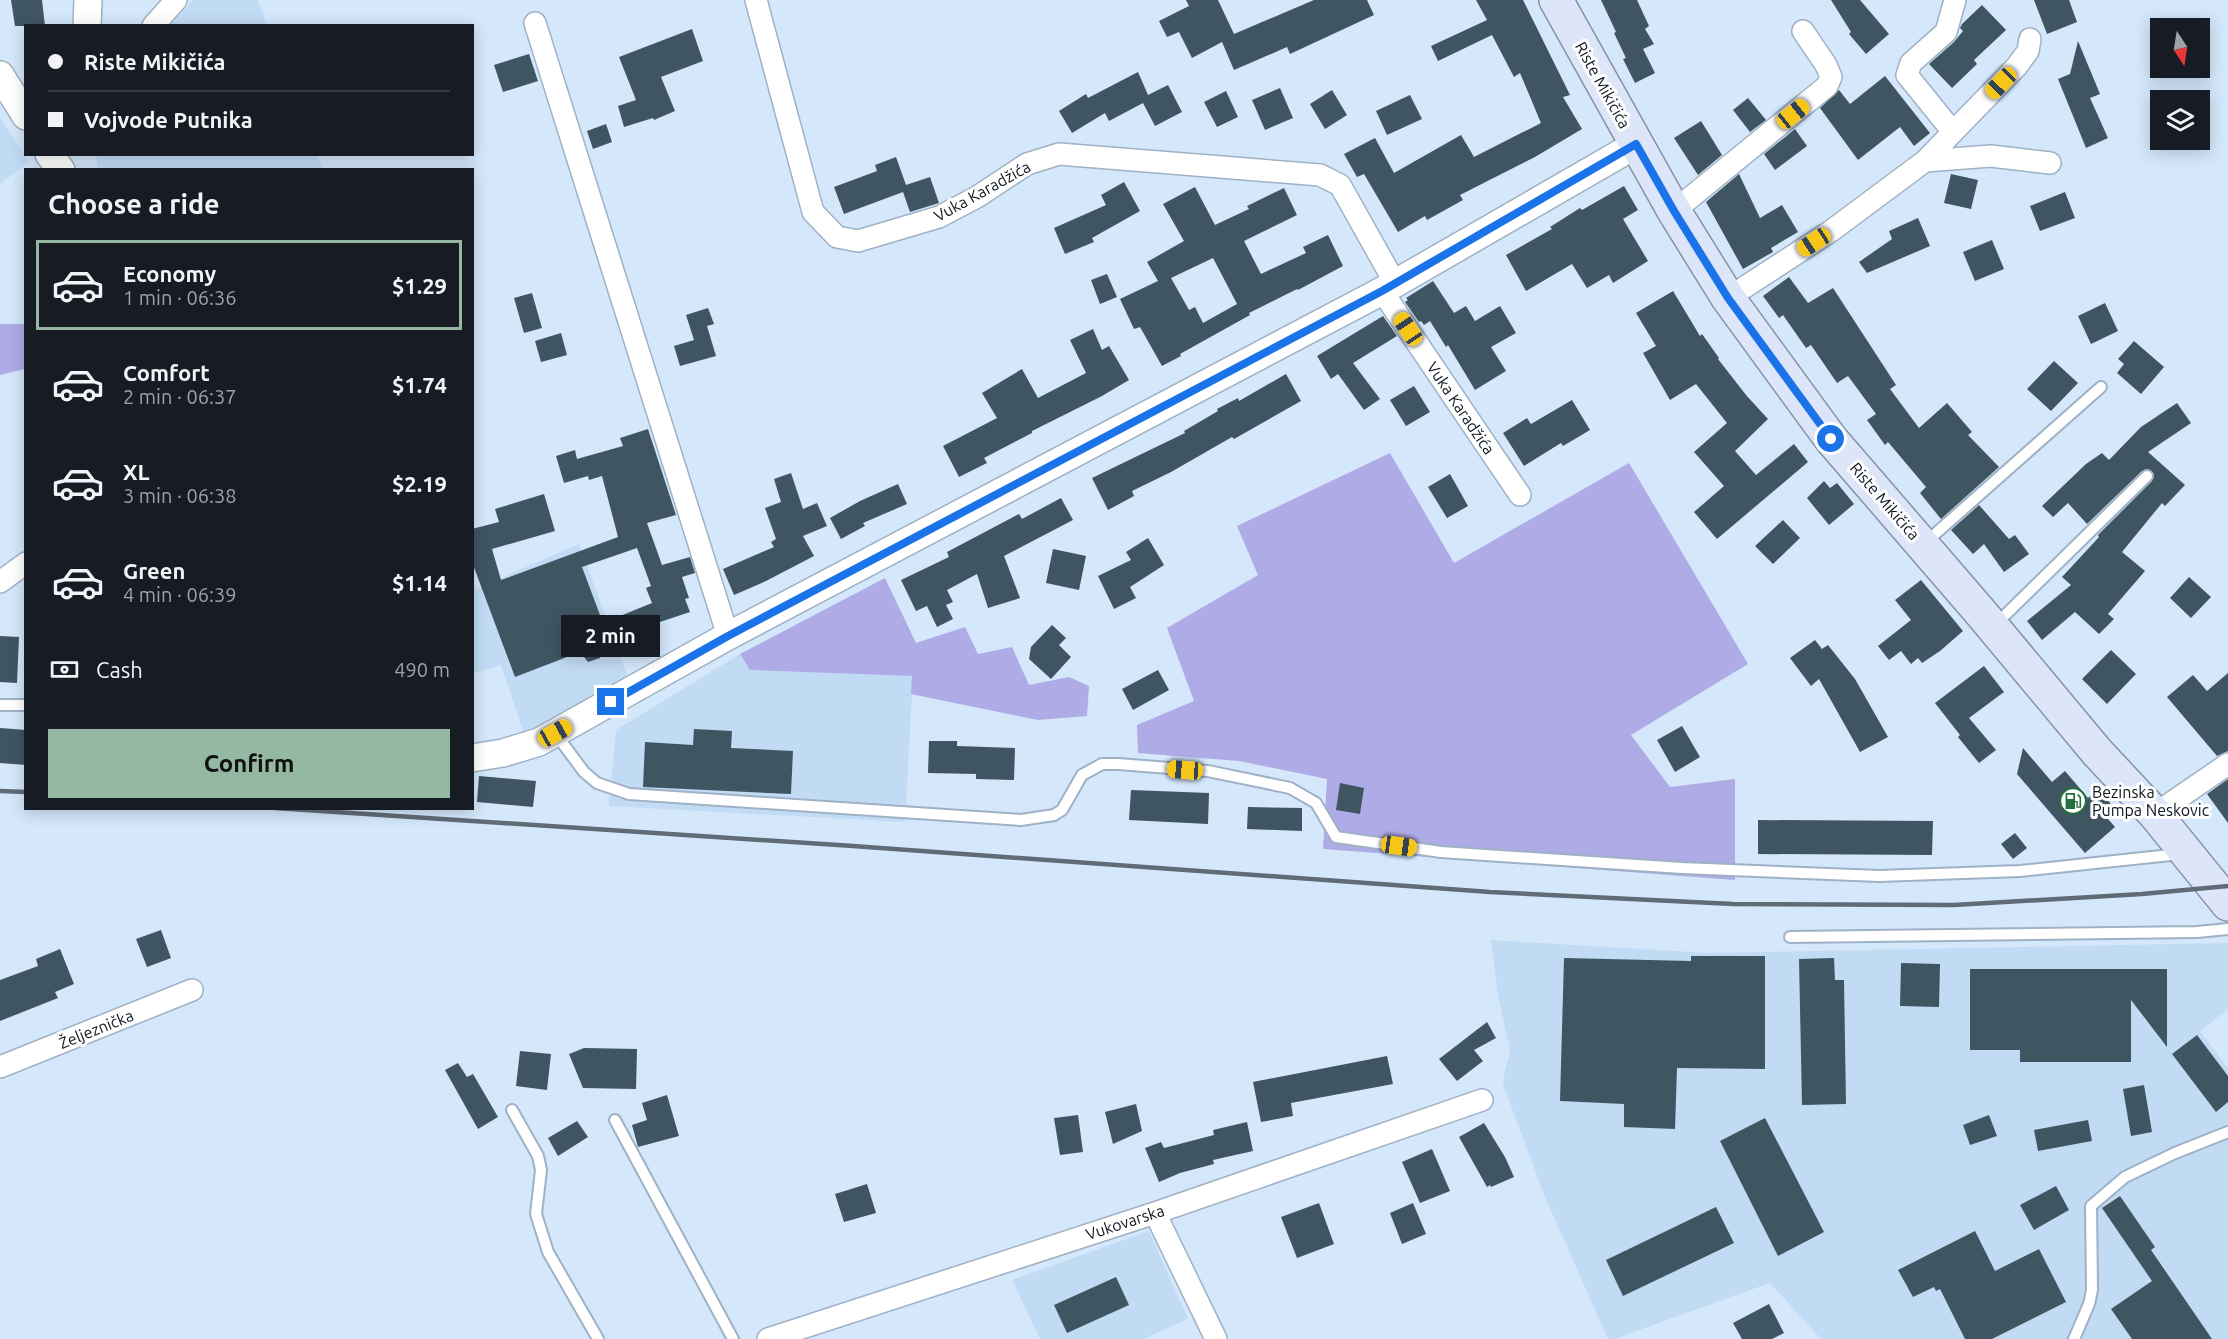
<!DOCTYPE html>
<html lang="en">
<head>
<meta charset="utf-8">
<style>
	:root { --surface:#171b24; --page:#20242c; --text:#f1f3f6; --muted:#9ea1a6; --line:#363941; --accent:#95b8a3 }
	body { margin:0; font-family:Ubuntu,sans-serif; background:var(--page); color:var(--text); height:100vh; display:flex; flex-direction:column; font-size:22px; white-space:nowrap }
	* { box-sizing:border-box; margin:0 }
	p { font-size:20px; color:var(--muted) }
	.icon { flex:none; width:33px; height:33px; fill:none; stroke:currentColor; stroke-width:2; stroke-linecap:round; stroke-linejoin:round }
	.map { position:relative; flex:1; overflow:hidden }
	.sheet { position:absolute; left:24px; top:168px; width:450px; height:642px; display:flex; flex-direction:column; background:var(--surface); border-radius:0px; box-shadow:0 3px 15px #0003 }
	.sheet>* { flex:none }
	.hud { position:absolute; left:24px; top:24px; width:450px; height:132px; border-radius:0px; box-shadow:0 3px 15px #0003; display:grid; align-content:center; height:132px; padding:0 24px; background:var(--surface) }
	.needle { width:39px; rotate:168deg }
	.fabs { position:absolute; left:2150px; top:18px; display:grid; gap:12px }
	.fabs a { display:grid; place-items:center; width:60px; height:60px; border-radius:0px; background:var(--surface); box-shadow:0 3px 15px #0003; font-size:30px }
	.end { position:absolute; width:27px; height:27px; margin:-14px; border:8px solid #1a73e8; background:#fff; box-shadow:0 0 0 3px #fff }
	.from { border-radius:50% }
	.bubble { position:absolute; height:42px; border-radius:0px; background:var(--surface); box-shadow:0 3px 15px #0003; font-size:20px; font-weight:600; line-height:42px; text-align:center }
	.car { position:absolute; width:18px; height:36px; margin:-18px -9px; border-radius:8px; box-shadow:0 0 4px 2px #0007; background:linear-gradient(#f5c518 24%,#345 0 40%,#f5c518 0 76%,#345 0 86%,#f5c518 0) }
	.hud b { display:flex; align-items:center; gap:21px; height:57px; font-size:22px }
	.hud b+b { border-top:2px solid var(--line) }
	.hud i { width:15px; height:15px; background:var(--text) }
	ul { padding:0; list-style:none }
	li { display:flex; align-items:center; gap:18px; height:90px; margin:0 12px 9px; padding:0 12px; border:3px solid transparent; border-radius:0px }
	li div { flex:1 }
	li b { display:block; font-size:22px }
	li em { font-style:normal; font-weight:600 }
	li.active { border-color:var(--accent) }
	li>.icon { width:54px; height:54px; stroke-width:1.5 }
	h2 { padding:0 24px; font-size:27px; line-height:72px }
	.pay { display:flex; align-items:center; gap:15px; height:66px; padding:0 24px; font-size:22px }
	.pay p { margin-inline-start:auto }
	.cta { display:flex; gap:12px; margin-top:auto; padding:12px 24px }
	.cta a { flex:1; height:69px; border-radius:0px; background:var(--accent); color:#111; font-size:24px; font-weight:600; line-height:69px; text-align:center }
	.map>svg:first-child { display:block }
	.built { fill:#c2dbf4 }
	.green { fill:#afabe6 }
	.building { fill:#3f5662; fill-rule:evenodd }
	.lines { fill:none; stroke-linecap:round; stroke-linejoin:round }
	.service-casing { stroke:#9fb1c4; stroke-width:14 }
	.minor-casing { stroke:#9fb1c4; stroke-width:24 }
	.tertiary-casing { stroke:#9fb1c4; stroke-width:30 }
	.primary-casing { stroke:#8691a7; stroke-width:36 }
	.service { stroke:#fff; stroke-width:10 }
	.minor { stroke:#fff; stroke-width:21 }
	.tertiary { stroke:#fff; stroke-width:27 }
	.primary { stroke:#dde5f8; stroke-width:33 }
	.rail { stroke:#5f6b77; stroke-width:4.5 }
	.route { stroke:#1a73e8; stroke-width:8 }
	.labels { text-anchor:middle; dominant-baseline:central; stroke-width:6; stroke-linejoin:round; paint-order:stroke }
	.street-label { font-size:16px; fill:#0d141b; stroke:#fff }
	.poi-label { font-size:16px; fill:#0d141b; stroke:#fff; text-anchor:start }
</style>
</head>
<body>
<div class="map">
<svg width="2228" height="1339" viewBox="0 0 2228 1339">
	<rect width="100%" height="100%" fill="#d4e7fb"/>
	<path class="built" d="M193,0H258L267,25H171Z
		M0,117L29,162L0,184Z
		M96,155H317L323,169H98Z
		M579,544L629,680L524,733L501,665L473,673L472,582L476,589Z
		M740,654L750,670L913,676L905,822L609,806L616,730Z
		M1491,940L1707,953L2228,943V1009L2200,1031L2228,1068V1339H1821L1770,1283L1614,1339H1608L1545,1197L1504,1087L1503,1080L1510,1050L1498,996Z
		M1149,1231L1188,1319L1143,1339H1040L1012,1280Z"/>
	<path class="green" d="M0,324H25V369L0,375Z
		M1390,453L1454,563L1629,463L1748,664L1631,735L1670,787L1735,779V880L1323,849L1327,779L1239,761L1138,753L1137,725L1194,701L1167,628L1258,575L1237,526Z
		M885,578L916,643L965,627L978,654L1012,647L1029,685L1069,677L1089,686L1087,716L1038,720L911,694L912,676L750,670L740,654Z"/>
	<path class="building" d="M11,0H42L45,26H15Z
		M1186,0H1218L1234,34L1314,0H1367L1374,15L1290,54L1287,47L1234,70L1222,42L1192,58L1179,32L1167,37L1159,21L1189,6Z
		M1476,0H1523L1570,95L1563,97L1582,129L1535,157L1460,195L1463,200L1427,220L1425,216L1398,232L1364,174L1357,177L1344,154L1375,138L1394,173L1461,135L1474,157L1541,123L1520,73L1514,77L1492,35L1438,61L1431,46L1487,20Z
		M1601,0H1637L1649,26L1645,29L1654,44L1643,49L1655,73L1635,83L1623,59L1626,58L1614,33L1616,32Z
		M1831,0H1860L1889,34L1866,54L1849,34L1851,32Z
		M2034,0H2069L2077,22L2047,34Z
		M1982,5L2006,30L1974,60L1977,64L1952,88L1929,64L1954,42L1963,31L1960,28L1962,24Z
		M692,29L703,61L661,77L675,111L654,120L653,118L624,127L618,106L636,100L619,57Z
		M2078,41L2100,94L2090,98L2108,138L2086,148L2058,79L2070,74Z
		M529,54L538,81L503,92L494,65Z
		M1138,72L1148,95L1168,85L1182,112L1155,126L1143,103L1109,121L1105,113L1072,133L1059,111L1086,94L1088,98Z
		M1885,76L1930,133L1914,146L1900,127L1858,160L1820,108L1839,90L1850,104Z
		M1280,88L1293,118L1265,130L1252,100Z
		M1332,90L1347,115L1325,129L1310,104Z
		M1226,91L1238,117L1217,127L1204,102Z
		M1410,95L1422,119L1387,135L1376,111Z
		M1748,98L1766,120L1750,132L1733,110Z
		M1701,121L1722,155L1698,175L1674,138Z
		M606,124L612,142L593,149L587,131Z
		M1795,129L1807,146L1775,170L1764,154Z
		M896,157L906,185L930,177L939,203L910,212L903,192L844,214L834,187L877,171L875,165Z
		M1739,174L1760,218L1782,205L1798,232L1771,248L1773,252L1743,269L1706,202Z
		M1951,174L1978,180L1971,209L1944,203Z
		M1124,182L1140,211L1092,238L1094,242L1065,254L1054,228L1106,205L1101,195Z
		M1624,186L1638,210L1623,219L1648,261L1613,283L1609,275L1587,288L1572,264L1526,291L1506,255L1552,229L1550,227L1580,208L1582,210Z
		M1195,187L1215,225L1249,209L1247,206L1284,188L1297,215L1244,241L1261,274L1306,253L1303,247L1328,235L1343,266L1298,290L1297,289L1249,313L1250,315L1180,354L1181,356L1162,366L1140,327L1134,329L1120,299L1158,281L1147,262L1184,241L1163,204ZM1213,258L1237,304L1203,323L1195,307L1189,310L1171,278Z
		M2065,192L2075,218L2040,231L2030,206Z
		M1918,218L1930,246L1867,273L1859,262L1892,239L1889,231Z
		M1992,240L2004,269L1975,281L1963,252Z
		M1107,274L1117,297L1100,304L1091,280Z
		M1789,277L1808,303L1833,288L1896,385L1890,389L1919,428L1947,403L1972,432L1968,435L1999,467L1941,519L1920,493L1926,487L1888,442L1885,445L1867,420L1876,414L1848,376L1837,383L1811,345L1806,348L1783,315L1779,318L1763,296Z
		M1433,281L1454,313L1466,306L1475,321L1500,306L1516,333L1491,347L1506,371L1475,390L1448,345L1446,347L1430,321L1424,325L1421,321L1419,322L1405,302L1408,300L1406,298Z
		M1673,291L1700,336L1702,334L1719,358L1718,359L1746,395L1768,419L1735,451L1756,475L1794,444L1808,462L1717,539L1694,512L1724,486L1694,452L1727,423L1696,384L1670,400L1643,353L1656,346L1636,313Z
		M532,293L542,328L524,333L514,298Z
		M2105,303L2118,331L2091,344L2078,316Z
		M708,308L714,324L707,326L716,356L680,366L674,346L694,340L686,315Z
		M1383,316L1397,336L1353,363L1380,399L1364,410L1338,374L1331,379L1317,356Z
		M1093,329L1102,350L1109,346L1129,380L1102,396L1032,431V433L984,458L987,463L959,477L943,446L997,418L982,393L1022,369L1038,398L1086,373L1070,340Z
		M561,333L567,355L541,362L535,341Z
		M2134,341L2164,367L2141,394L2117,373L2124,364L2118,359Z
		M2054,361L2078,383L2051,411L2027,389Z
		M1286,374L1301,401L1234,439L1232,437L1171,472L1132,491L1134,496L1108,510L1092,478L1185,433L1184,431L1218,411L1217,409L1238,398L1239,401Z
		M1414,386L1430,412L1406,426L1390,400Z
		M1572,400L1590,430L1563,446L1561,443L1524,466L1503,433L1527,418L1531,424Z
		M2177,403L2191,423L2148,452L2185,485L2165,506L2162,503L2122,552L2145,571L2108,614L2114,619L2099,634L2075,612L2042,640L2027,621L2071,585L2062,577L2099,537L2098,535L2152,481L2154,474L2148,469L2142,471L2087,524L2068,503L2053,517L2042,506L2086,464L2102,453L2109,460L2141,427Z
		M648,429L676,515L647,523L662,565L690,557L695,573L682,577L689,598L685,599L690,612L654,624L659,638L634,648L628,631L603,641L600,658L588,662L580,652L515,677L472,562V529L499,522L495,509L544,494L555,531L492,549L501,580L618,537L602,476L589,480L588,476L564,483L556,456L575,450L577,459L623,446L620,438ZM637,548L651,586L646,588L652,603L603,623L582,567Z
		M791,473L803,509L817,503L827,526L803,536L814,556L766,581L734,595L723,569L774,547L771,542L776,539L765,508L781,502L774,479Z
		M1450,474L1468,506L1447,518L1428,487Z
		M1824,481L1830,488L1837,483L1854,504L1829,525L1807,498Z
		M898,484L907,504L863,523L865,526L841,539L830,518L860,501Z
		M1061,498L1073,520L1004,556L1020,598L988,608L977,574L947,590L953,602L946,605L953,619L937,627L927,606L916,611L901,580L949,557L947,552L1019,514L1022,519Z
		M1979,505L2009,539L2015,535L2029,554L2004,572L1984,544L1973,554L1951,530Z
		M1783,520L1800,538L1773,564L1755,546Z
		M1148,538L1164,565L1130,587L1136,598L1114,609L1098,576L1131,560L1126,552Z
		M1053,549L1086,556L1079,590L1046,583Z
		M2189,577L2211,597L2191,618L2170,598Z
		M1921,580L1963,631L1940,651L1922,663L1918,658L1911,664L1901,651L1889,660L1878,646L1911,620L1895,600Z
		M1052,625L1066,638L1059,645L1071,657L1051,679L1029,659L1031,647Z
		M0,636L19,637L17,683L0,682Z
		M1815,640L1822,649L1828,645L1855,679L1888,737L1860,752L1819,679L1811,686L1790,658Z
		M2111,650L2136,674L2107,704L2082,679Z
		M1984,666L2004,692L1969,718L1996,750L1979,763L1958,737L1960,735L1935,703Z
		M1158,670L1169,690L1133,710L1122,689Z
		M2228,673V751L2217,756L2167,697L2193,675L2207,691Z
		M1682,726L1700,757L1675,772L1657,740Z
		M0,728L26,730V765L0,763Z
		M694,729L732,731L731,748L793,751L791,794L643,787L645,742L693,745Z
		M929,741H957V746L1015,748L1014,780L976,779V774L928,773Z
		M2023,748L2052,782L2065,771L2088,798L2098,790L2111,804L2102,812L2115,827L2085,853L2017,774Z
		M479,776L536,781L533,807L477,802Z
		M2228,779V823L2207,794Z
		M1340,783L1364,788L1360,814L1336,810Z
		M1131,790L1209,793L1208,824L1129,820Z
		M1248,807L1302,808V831L1247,829Z
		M1758,820L1933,821L1932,855L1758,854Z
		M2015,833L2027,848L2013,859L2001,844Z
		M161,930L171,958L147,967L136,939Z
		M60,949L74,984L55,992L58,998L0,1021V980L38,966L36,959Z
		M1691,956H1765V1069L1677,1068L1675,1129L1624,1127V1104L1560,1101L1564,958L1691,961Z
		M1834,958L1835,980H1844L1846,1104L1802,1105L1799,959Z
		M1901,963L1940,964L1939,1007L1900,1006Z
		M1970,969H2167V1047L2131,1000V1062H2020V1050H1970Z
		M1487,1022L1496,1038L1474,1050L1483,1061L1457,1081L1439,1059Z
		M2197,1035L2228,1076V1102L2216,1112L2172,1054Z
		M584,1048L637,1049L636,1089L583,1088L569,1054Z
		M520,1051L551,1054L547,1090L516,1086Z
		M1387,1056L1393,1084L1291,1103L1293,1116L1261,1122L1253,1082Z
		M458,1063L467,1077L473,1074L498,1117L478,1129L445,1070Z
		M2144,1085L2152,1132L2131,1136L2123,1089Z
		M667,1095L679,1136L638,1147L632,1125L647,1120L642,1103Z
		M1136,1104L1142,1131L1113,1144L1105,1112Z
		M1078,1115L1083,1152L1060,1155L1054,1118Z
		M1989,1115L1997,1136L1970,1145L1963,1125Z
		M1765,1118L1824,1232L1778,1256L1720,1141Z
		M2088,1120L2092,1141L2038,1151L2034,1130Z
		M577,1121L588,1137L558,1156L548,1138Z
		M1247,1122L1253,1151L1213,1160L1214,1164L1180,1173L1159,1182L1145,1148L1161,1142L1164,1148L1214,1135L1213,1130Z
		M1484,1123L1505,1157L1514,1177L1491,1187L1490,1185L1487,1187L1459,1137Z
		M1432,1149L1450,1191L1420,1203L1402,1162Z
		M867,1184L876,1213L844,1222L835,1194Z
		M2056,1186L2069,1210L2034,1230L2020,1205Z
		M2120,1196L2155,1247L2151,1250L2212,1339H2132L2111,1309L2152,1281L2102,1208Z
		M1319,1203L1334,1244L1297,1258L1281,1217Z
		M1413,1203L1426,1234L1402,1244L1390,1213Z
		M1716,1207L1734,1243L1623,1296L1606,1260Z
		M1975,1231L1995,1271L2039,1249L2066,1302L1992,1339H1965L1940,1289L1936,1291L1934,1287L1913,1297L1898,1270Z
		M1116,1277L1129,1305L1067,1333L1054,1305Z
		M1769,1304L1784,1333L1772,1339H1742L1733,1323Z"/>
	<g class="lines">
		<g class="service-casing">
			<path id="service" d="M1926,542L2101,387
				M1995,625L2147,476
				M0,705H26
				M555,733L584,772L597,783L629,794L1021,820L1054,815L1062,810L1082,775L1102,764H1118L1208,771L1290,788L1316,803L1336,837L1441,852L1682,868L1879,876L2020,871L2180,854
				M1790,937L2197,932L2228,929
				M512,1110L538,1156L541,1170L536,1214L548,1252L598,1339
				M615,1120L733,1339
				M2074,1339L2089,1304L2092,1290L2091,1206L2125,1177L2175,1153L2228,1132"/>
		</g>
		<g class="minor-casing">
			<path id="minor" d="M756,0L813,212L837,237L858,241L939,217L977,197L1027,164L1059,154L1320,175L1340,185L1395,283
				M535,23L728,636
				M153,26L176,0
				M1953,132L1907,75L1911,63L1946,32L1955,0
				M1925,161L1991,156L2050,163
				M1674,211L1827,86L1831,77L1826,65L1803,31
				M1382,291L1520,495
				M1728,298L1831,231L1925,161L2017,66L2028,51L2030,39
				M0,582L26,563
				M2155,814L2228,764
				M0,1067L192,990
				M1155,1213L1216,1339
				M768,1339L1155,1213L1482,1100"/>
		</g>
		<g class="tertiary-casing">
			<path id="tertiary" d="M87,26L88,0
				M0,75L26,116
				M49,154L61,170
				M472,758L503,753L539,742L728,636L1382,291L1637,144"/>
		</g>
		<g class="primary-casing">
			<path id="primary" d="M1556,0L1674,211L1728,298L1831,439L1982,614L2097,752L2155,814L2228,904"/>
		</g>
		<use href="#service" class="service"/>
		<use href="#minor" class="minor"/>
		<use href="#tertiary" class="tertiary"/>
		<use href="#primary" class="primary"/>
		<path class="rail" d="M0,791L26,792
			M275,808L853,846L1490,892L1733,904L1954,905L2142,894L2228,886"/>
	</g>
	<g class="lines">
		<path class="route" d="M611,702L728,636L1382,291L1636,144L1674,211L1728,298L1831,439"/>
	</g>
	<defs>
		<g id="fuel-ring" transform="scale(1.35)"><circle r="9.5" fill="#fff" stroke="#256f3e" stroke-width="1.5"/><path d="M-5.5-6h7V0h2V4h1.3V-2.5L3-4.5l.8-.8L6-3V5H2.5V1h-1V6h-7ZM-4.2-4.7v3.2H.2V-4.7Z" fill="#256f3e"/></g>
	</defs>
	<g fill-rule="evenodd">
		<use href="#fuel-ring" x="2073" y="801"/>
	</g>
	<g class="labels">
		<g class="street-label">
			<text transform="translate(1603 85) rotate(61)">Riste Mikičića</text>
			<text transform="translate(982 191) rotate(-29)">Vuka Karadžića</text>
			<text transform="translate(1461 408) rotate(56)">Vuka Karadžića</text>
			<text transform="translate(1885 501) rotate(49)">Riste Mikičića</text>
			<text transform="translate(96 1029) rotate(-22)">Željeznička</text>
			<text transform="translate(1125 1222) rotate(-18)">Vukovarska</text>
		</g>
		<g class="poi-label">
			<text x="2092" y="792">Bezinska<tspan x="2092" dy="18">Pumpa Neskovic</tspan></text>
		</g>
	</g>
</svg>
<div class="fabs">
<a><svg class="needle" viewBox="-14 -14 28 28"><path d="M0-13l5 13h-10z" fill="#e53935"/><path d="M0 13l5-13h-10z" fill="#9ea1a6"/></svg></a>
<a><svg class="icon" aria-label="layers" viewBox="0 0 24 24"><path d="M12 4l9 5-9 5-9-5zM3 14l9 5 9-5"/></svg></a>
</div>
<i class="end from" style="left:1831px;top:439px"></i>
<i class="end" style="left:611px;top:702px"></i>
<div class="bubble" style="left:561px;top:615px;width:99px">2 min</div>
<i class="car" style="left:2001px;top:83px;rotate:224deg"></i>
<i class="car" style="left:1793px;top:114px;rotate:51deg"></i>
<i class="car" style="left:1814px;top:242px;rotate:237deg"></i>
<i class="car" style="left:1408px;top:329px;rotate:326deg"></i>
<i class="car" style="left:555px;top:733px;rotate:61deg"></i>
<i class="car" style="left:1185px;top:770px;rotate:274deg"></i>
<i class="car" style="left:1399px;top:846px;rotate:98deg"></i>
<div class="hud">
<b><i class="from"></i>Riste Mikičića</b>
<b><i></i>Vojvode Putnika</b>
</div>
<section class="sheet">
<h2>Choose a ride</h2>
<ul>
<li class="active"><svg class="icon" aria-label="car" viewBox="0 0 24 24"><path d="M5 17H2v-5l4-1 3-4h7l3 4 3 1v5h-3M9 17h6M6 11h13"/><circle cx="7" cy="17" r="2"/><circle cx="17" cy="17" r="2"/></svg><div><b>Economy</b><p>1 min · 06:36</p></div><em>$1.29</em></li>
<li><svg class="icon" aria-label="car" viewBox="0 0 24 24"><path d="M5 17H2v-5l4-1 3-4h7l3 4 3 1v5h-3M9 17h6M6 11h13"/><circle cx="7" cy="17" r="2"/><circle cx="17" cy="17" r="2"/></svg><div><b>Comfort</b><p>2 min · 06:37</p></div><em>$1.74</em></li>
<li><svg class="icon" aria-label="car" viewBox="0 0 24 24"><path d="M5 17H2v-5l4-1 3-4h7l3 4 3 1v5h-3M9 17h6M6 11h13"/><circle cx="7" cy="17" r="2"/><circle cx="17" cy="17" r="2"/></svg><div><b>XL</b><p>3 min · 06:38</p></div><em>$2.19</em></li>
<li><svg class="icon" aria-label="car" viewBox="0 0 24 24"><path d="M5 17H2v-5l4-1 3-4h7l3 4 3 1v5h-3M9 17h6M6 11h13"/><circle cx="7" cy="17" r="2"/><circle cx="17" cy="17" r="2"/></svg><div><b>Green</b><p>4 min · 06:39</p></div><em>$1.14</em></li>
</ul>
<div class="pay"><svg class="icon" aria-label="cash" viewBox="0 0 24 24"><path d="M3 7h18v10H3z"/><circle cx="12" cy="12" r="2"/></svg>Cash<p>490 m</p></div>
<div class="cta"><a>Confirm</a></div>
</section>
</div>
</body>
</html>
